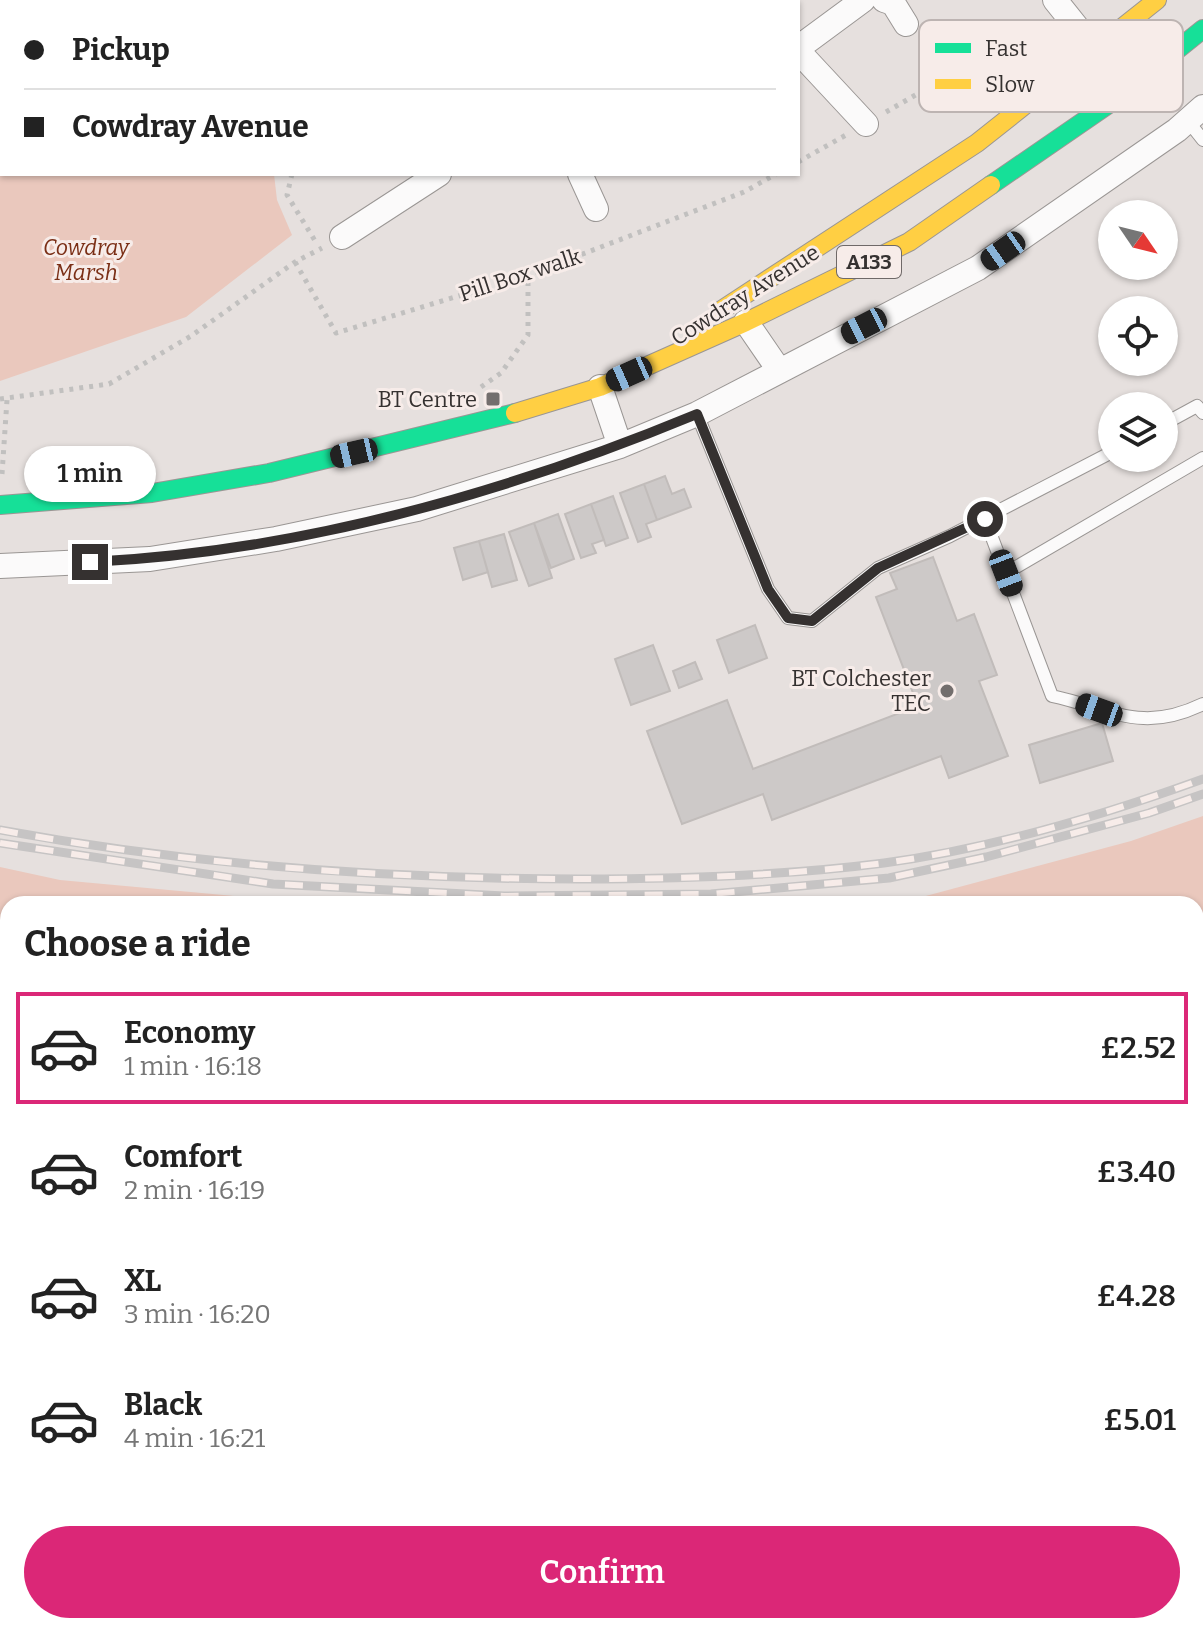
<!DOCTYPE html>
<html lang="en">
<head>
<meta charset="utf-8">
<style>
	:root { --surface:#fff; --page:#f2f2f2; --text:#222; --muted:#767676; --line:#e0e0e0; --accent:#db2777 }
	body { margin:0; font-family:Bitter,serif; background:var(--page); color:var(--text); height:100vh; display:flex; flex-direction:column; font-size:30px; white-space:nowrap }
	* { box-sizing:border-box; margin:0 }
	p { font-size:26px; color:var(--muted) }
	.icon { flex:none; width:44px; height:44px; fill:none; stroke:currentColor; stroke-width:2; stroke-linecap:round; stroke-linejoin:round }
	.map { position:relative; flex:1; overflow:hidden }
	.drawer { position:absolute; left:0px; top:896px; width:1204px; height:738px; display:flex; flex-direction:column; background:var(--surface); border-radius:24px 24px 0 0; box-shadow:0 2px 6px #0004 }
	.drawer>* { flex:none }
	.top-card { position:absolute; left:0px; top:0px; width:800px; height:176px; box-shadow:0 2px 6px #0004; display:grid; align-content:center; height:176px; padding:0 24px; background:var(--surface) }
	.needle { width:52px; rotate:125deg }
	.buttons { position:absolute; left:1098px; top:200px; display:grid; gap:16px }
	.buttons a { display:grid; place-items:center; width:80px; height:80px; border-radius:50%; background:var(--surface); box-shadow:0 2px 6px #0004; font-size:40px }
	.end { position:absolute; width:36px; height:36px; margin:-18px; border:10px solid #353130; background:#fff; box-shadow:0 0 0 4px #fff }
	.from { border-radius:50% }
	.bubble { position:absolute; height:56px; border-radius:28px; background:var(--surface); box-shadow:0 2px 6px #0004; font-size:26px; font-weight:600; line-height:56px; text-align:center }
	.car { position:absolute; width:24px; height:48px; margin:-24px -12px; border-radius:10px; box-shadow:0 0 6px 2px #0007; background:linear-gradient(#222 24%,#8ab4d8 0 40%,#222 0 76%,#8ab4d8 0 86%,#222 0) }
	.top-card b { display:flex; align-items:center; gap:28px; height:76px; font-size:30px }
	.top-card b+b { border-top:2px solid var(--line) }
	.top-card i { width:20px; height:20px; background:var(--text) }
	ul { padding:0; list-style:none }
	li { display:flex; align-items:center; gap:24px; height:112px; margin:0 16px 12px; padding:0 8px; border:4px solid transparent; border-radius:0px }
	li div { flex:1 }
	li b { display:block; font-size:30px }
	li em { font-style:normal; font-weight:600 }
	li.selected { border-color:var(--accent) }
	li>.icon { width:72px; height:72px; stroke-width:1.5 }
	h2 { padding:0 24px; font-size:36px; line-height:96px }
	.button { display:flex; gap:16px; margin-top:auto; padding:16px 24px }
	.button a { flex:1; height:92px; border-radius:48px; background:var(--accent); color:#fff; font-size:32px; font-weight:600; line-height:92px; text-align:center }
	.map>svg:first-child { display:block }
	.green { fill:#eac8bd }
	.building { fill:#cdc9c8; stroke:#c1bcba; stroke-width:2 }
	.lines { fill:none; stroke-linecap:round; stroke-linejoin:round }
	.lane-casing { stroke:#9a9694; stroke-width:14 }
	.street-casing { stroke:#9a9694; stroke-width:26 }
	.fast-casing { stroke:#9a9694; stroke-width:20 }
	.slow-casing { stroke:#9a9694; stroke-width:20 }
	.path { stroke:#c1c0bf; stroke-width:5; stroke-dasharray:4 6; stroke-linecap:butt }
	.lane { stroke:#fbfafa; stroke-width:12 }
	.street { stroke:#fbfafa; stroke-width:24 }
	.fast { stroke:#16e098; stroke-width:18 }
	.slow { stroke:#ffcf43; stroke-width:18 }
	.rail-casing { stroke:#c6c4c4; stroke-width:9 }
	.rail { stroke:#f7ece9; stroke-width:6; stroke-dasharray:18; stroke-linecap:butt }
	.route { stroke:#353130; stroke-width:10 }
	.poi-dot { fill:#736e6d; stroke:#f7ece9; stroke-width:3 }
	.labels { text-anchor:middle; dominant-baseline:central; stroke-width:6; stroke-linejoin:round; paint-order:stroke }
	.shield { fill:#f7ece9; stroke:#6f6968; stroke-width:2 }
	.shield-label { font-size:20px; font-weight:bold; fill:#353130 }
	.park-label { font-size:22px; font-style:italic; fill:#7b2f16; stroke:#f7ece9 }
	.street-label { font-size:22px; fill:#353130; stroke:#f7ece9 }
	.poi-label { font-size:22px; fill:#353130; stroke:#f7ece9; text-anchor:end }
	.key { fill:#f7ece9; stroke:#bdb4b2; stroke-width:2 }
	.key-label { font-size:22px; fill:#353130 }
</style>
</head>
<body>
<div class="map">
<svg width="1203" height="1633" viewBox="0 0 1203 1633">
	<rect width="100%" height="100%" fill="#e6e0de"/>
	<path class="green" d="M0,0H326L2,2V174H274L277,200L292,235L186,317L0,381Z
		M1203,816V926L1196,939V904H846L907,901L1131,841Z
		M0,867L60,880L321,904H8V952L0,948Z
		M1203,979V1078L1196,1080V990Z
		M1203,1296V1633H959L964,1626H1196V1305Z"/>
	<path class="building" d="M665,476L672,494L684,489L691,507L657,520L644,484Z
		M644,484L657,520L646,524L651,537L638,542L620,493Z
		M613,496L628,538L606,546L591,504Z
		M591,504L604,540L592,544L596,553L581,558L565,514Z
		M558,514L574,559L551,568L534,523Z
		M534,523L552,578L529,586L509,532Z
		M504,534L517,580L492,587L479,541Z
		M479,541L488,572L463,580L454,548Z
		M933,557L957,621L974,614L997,675L979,681L1008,756L949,778L941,756L772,820L763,794L682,824L647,731L727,700L753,769L918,706L876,597L897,589L890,573Z
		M755,625L767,658L729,673L717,640Z
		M653,645L670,691L631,705L615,659Z
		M695,662L702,679L679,688L673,671Z
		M1102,723L1113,761L1040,783L1029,745Z
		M0,1323L8,1325V1363L0,1361Z
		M8,1449V1482L0,1475V1459Z
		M8,1601V1626H25L19,1633H0V1610Z
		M25,1626H53L59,1631L19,1633Z
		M85,1626H104L112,1633H79Z
		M104,1626H136L130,1633H112Z
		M310,1626H339L329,1633H315Z
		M488,1626H529V1630L489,1633Z"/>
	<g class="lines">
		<g class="lane-casing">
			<path id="lane" d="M1188,121L1203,140
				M697,414L768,589L788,618L812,621L878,568L950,536L1112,452
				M1164,424L1197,406L1203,413
				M985,519L1052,696C1112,709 1141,734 1203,704
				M1006,573L1203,458"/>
		</g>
		<g class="street-casing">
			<path id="street" d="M762,0L763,2
				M884,0L893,3L906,24
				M1055,0L1095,50L1132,87
				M690,2L693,0
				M798,48L863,0
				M798,51L866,124
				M580,174L596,209
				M342,237L439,174
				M746,322L779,370
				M600,387L620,446
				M0,566L150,559L276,539L417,509L620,446L697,414L978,268L1177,130L1203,107
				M0,1274L8,1276
				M6,1519L8,1521
				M402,1633V1626"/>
		</g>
		<g class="fast-casing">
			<path id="fast" d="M991,185L1116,99L1203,29
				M0,505L152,493L269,473L515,413"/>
		</g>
		<g class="slow-casing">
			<path id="slow" d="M720,311L977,143L1157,0
				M515,413L600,387L746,322L909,242L991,185"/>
		</g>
		<path class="path" d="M539,0L540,2
			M354,2L356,0
			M886,112L919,93L1026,61
			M798,162L846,135
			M292,174L287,195L317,244
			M295,262L336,333L528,275L744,192L776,174
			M481,387L501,373L528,335V275
			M0,399L109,384L191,336L295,262L322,248
			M2,474L7,400
			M1196,970L1203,958"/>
		<use href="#lane" class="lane"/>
		<use href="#street" class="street"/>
		<use href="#fast" class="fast"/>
		<use href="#slow" class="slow"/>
		<g class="rail-casing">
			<path id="rail" d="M0,830C191,865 384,879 579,879C681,879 783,876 884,863C989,849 1104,815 1203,779
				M0,843L273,884L504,896L711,894L889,878L986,857L1149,813L1203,794
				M0,978L8,981
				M1196,1102L1203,1099
				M1196,1242L1203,1233
				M1196,1269L1203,1259
				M913,1633L918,1626
				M933,1633L938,1626"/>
		</g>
		<use href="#rail" class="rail"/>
	</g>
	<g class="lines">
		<path class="route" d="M90,562C297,552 506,493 697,414L768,589L788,618L812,621L878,568L985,519"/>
	</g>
	<g class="poi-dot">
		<rect x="485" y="391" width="16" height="16" rx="4"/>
		<circle cx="947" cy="691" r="8"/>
	</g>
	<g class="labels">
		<rect class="shield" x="837" y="246" width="64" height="32" rx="6"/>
		<g class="shield-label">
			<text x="869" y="262">A133</text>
		</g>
		<g class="park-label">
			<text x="86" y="247">Cowdray<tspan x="86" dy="25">Marsh</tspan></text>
		</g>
		<g class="street-label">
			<text transform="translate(520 275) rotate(-18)">Pill Box walk</text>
			<text transform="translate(745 295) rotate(-32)">Cowdray Avenue</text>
		</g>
		<g class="poi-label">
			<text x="477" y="399">BT Centre</text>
			<text x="931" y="678">BT Colchester<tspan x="931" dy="25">TEC</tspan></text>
		</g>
	</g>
	<rect x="919" y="20" width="264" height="92" rx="12" class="key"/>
	<rect x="935" y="43" width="36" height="10" fill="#16e098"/>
	<rect x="935" y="79" width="36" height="10" fill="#ffcf43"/>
	<g class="key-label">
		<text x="985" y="56">Fast</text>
		<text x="985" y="92">Slow</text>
	</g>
</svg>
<div class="buttons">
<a><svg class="needle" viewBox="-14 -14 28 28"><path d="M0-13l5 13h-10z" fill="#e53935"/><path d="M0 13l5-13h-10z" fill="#767676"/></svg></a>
<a><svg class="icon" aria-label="locate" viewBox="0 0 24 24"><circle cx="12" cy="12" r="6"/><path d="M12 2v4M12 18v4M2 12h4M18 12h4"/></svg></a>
<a><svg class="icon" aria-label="layers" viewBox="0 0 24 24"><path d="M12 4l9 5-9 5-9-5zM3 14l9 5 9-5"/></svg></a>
</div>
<i class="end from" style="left:985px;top:519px"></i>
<i class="end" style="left:90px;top:562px"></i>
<div class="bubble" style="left:24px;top:446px;width:132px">1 min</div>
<i class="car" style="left:1003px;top:251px;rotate:235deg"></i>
<i class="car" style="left:864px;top:326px;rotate:243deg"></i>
<i class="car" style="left:629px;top:374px;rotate:246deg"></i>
<i class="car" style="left:354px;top:453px;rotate:257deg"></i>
<i class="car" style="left:1006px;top:573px;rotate:159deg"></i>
<i class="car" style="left:1099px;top:710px;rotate:290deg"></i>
<div class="top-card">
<b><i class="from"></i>Pickup</b>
<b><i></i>Cowdray Avenue</b>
</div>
<section class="drawer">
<h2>Choose a ride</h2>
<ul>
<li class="selected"><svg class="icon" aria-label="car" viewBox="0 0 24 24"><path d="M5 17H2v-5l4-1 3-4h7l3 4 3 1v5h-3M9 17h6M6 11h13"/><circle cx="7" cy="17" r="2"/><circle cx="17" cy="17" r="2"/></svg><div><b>Economy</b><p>1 min · 16:18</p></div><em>£2.52</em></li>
<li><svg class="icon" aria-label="car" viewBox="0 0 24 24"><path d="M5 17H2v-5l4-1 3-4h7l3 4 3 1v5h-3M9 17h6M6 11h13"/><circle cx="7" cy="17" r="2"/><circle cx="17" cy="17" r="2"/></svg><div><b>Comfort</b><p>2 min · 16:19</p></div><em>£3.40</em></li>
<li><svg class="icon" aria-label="car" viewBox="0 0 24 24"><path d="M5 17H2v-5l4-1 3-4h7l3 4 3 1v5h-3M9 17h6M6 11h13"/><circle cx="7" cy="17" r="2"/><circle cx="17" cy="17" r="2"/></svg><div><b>XL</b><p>3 min · 16:20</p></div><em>£4.28</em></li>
<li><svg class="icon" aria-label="car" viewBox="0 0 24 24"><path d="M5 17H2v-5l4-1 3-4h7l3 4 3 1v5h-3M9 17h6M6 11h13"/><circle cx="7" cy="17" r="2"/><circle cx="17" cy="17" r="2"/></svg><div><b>Black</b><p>4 min · 16:21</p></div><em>£5.01</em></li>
</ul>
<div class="button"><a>Confirm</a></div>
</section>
</div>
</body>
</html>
